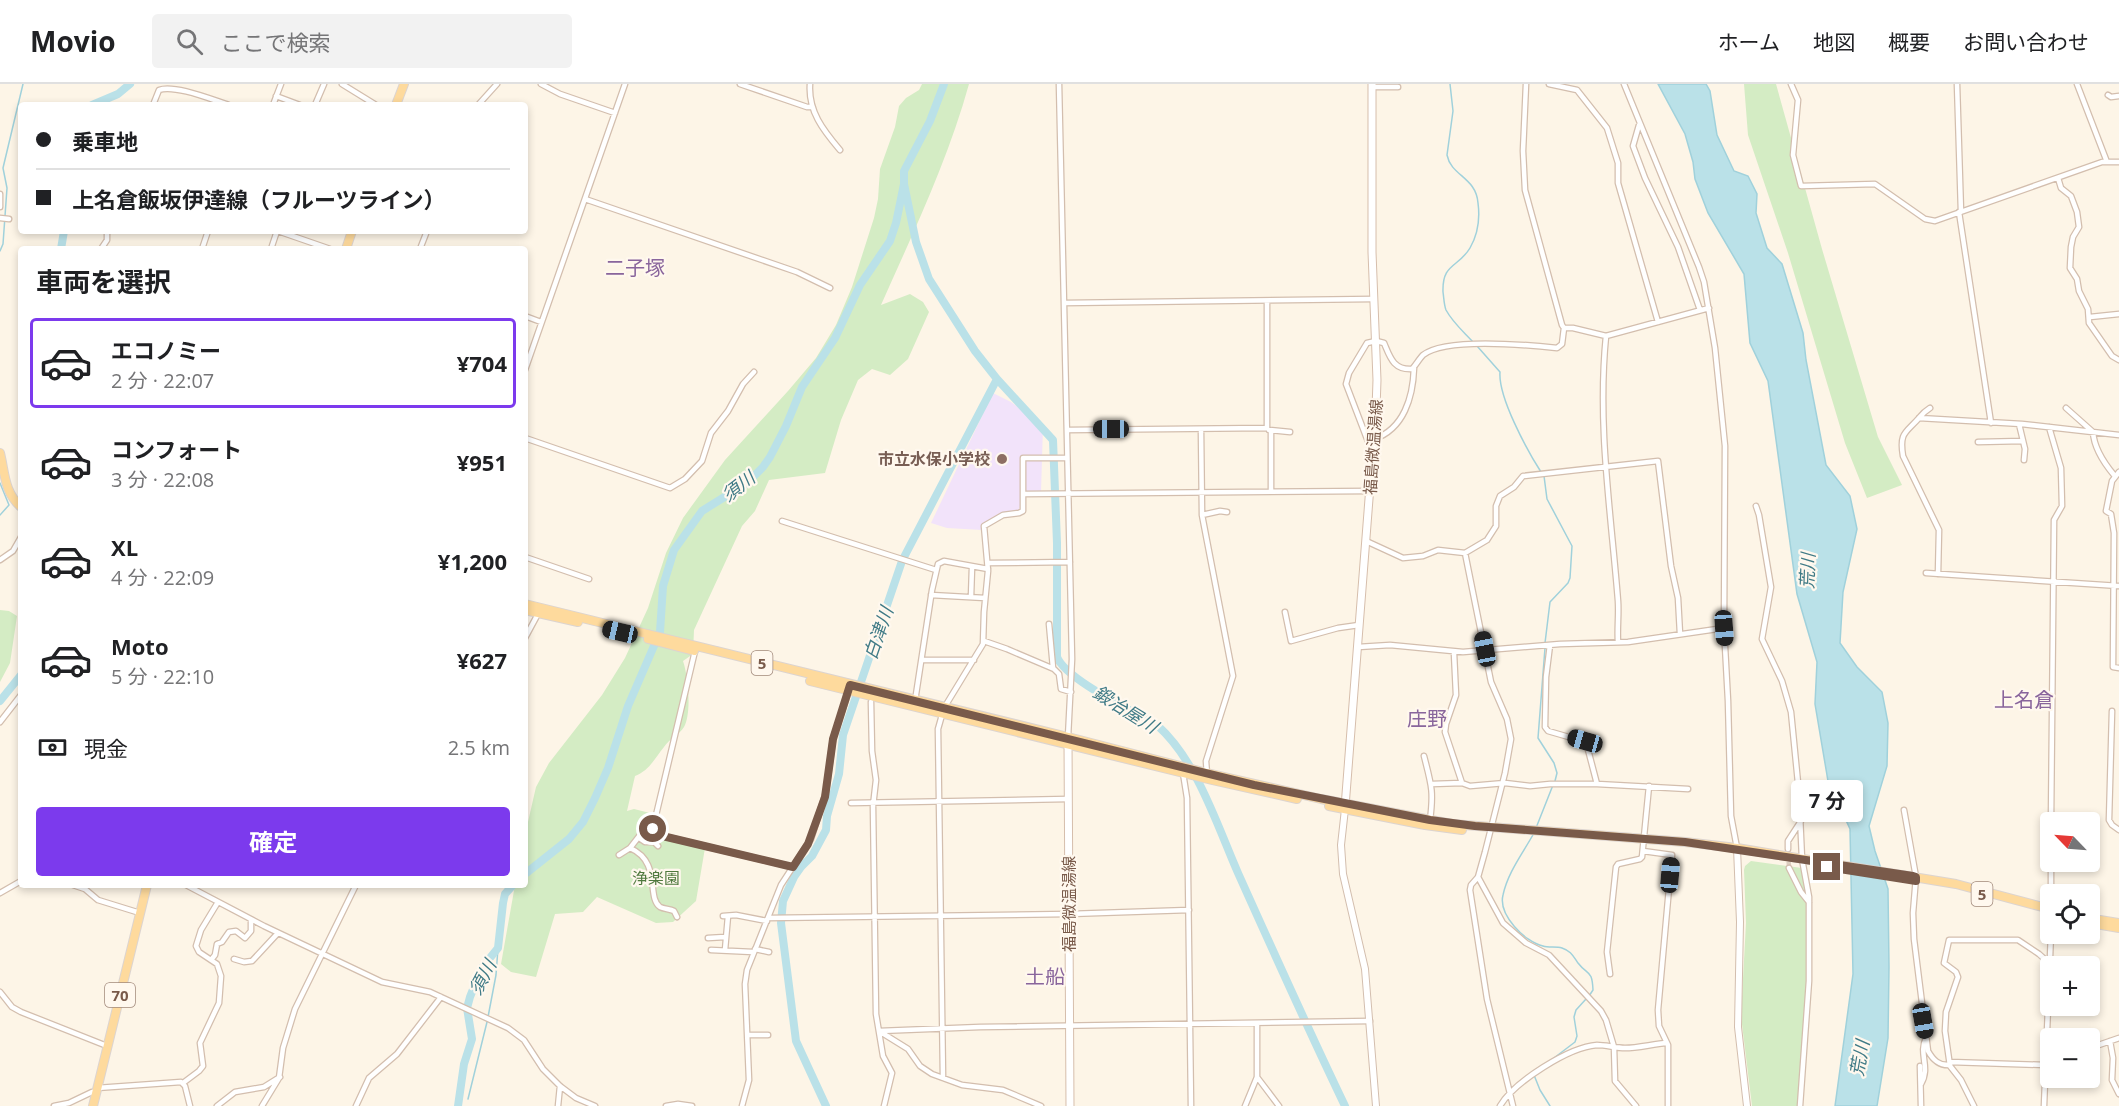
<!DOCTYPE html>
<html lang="ja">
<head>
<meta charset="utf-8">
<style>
	:root { --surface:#fff; --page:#f2f2f2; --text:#202124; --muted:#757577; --line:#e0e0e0; --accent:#7c3aed }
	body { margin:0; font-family:"Open Sans","Noto Sans JP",sans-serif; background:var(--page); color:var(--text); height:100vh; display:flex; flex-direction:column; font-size:22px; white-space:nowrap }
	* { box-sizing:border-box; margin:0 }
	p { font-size:20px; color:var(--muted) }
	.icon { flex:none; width:33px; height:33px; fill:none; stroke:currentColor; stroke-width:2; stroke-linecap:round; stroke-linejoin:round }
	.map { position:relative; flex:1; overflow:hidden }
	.panel { position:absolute; left:18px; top:162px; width:510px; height:642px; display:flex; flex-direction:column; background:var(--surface); border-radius:6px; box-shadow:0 3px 9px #0003 }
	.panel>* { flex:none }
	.banner { position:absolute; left:18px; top:18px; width:510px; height:132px; border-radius:6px; box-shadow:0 3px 9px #0003; display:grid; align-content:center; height:132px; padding:0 18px; background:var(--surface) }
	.needle { width:39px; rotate:295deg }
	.controls { position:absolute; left:2040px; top:728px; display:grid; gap:12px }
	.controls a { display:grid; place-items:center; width:60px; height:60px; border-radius:6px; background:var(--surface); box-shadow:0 3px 9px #0003; font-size:30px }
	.end { position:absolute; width:27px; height:27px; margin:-14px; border:8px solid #795a4a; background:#fff; box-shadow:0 0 0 3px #fff }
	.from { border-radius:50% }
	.bubble { position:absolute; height:42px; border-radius:6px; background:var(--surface); box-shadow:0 3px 9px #0003; font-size:20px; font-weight:700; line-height:42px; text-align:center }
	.car { position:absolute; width:18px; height:36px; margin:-18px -9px; border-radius:8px; box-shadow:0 0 4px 2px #0007; background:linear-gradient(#222 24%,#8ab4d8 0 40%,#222 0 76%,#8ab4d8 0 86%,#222 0) }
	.banner b { display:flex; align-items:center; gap:21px; height:57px; font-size:22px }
	.banner b+b { border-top:2px solid var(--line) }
	.banner i { width:15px; height:15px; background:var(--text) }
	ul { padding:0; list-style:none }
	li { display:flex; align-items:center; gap:18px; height:90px; margin:0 12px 9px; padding:0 6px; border:3px solid transparent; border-radius:6px }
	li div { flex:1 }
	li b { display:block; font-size:22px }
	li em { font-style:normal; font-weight:700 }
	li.on { border-color:var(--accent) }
	li>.icon { width:54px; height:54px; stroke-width:1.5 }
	h2 { padding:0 18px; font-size:27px; line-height:72px }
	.pay { display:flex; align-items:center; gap:15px; height:66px; padding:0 18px; font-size:22px }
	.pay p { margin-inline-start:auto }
	.cta { display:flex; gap:12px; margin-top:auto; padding:12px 18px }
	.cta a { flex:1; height:69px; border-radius:6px; background:var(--accent); color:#fff; font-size:24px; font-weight:700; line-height:69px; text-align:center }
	header { display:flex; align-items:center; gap:36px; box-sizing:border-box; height:84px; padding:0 30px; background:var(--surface); border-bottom:2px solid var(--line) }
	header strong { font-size:28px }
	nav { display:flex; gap:33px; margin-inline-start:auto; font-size:21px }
	.search { width:420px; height:54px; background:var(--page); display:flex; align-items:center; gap:15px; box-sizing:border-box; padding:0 21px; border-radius:6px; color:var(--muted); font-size:22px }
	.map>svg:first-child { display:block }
	.education { fill:#f2e3fa }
	.green { fill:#d4ecc4 }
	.water { fill:#bae1e8; stroke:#a0d1db; stroke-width:1.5 }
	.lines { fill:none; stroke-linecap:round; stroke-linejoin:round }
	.stream { stroke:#a0d1db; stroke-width:1.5 }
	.river { stroke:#bae1e8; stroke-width:8 }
	.minor-tunnel { stroke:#dccec0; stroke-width:4.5; stroke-dasharray:4.5 2; stroke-linecap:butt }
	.minor-casing { stroke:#d3beae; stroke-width:7 }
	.tertiary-casing { stroke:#d3beae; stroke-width:8 }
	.secondary-casing { stroke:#d6beac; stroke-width:9 }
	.primary-casing { stroke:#dcd4d0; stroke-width:10 }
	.minor { stroke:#fff; stroke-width:4.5 }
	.tertiary { stroke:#fff; stroke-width:6 }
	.secondary { stroke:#fff; stroke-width:7 }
	.primary { stroke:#feda9d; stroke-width:8 }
	.route { stroke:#795a4a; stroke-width:8 }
	.education-dot { fill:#8d6e63; stroke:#fff8ee; stroke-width:2 }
	.labels { text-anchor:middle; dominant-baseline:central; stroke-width:4.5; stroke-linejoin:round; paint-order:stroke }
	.shield { fill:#fff8ee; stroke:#a1897b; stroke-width:1.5 }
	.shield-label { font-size:15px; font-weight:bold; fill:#795a4a }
	.street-label { font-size:16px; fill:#795a4a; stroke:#fff8ee }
	.education-label { font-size:16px; font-weight:bold; fill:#785e54; stroke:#fff8ee; text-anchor:end }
	.park-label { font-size:16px; fill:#4f793e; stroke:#fff8ee }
	.water-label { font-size:18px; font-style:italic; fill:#3f7a86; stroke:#fff8ee }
	.quarter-label { font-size:20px; fill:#89659c; stroke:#fff8ee }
</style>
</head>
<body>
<header>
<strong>Movio</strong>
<div class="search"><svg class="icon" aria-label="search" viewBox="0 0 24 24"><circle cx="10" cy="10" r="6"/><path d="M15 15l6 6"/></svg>ここで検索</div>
<nav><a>ホーム</a><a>地図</a><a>概要</a><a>お問い合わせ</a></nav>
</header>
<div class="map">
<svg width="2119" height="1022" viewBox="0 0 2119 1022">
	<rect width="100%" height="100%" fill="#fdf5e7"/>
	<path class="education" d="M993,309L1011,318L1043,342L1041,408H1022L1019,427L1003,429L984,439L982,446L947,444L931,439Z"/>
	<path class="green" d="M922,0H969C948,76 913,149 881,221L910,210L923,218L929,228L908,275L890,291L872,285L858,296L841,336L825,389L769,396L755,427L742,442L694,546L693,570L683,577C688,591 692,629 684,643C680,650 669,655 664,663C654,675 650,686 635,692L627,727L634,725L654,730L650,748L705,764L696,817L673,838L656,839L597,813L583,828L555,830L536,893L511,888L501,880L515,801H525V751L536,703L549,679L602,611L625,574L648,524L666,469L683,434L725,376L788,307L816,274L836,241L852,203L874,134L878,115L880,85L895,43L899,22L906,14L919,6Z
		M1744,0H1776L1822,165L1878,353L1902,401L1867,414L1845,359L1788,169L1748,51Z
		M0,526L9,527L17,532L10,579L0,598Z
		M1751,777L1802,784C1816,860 1803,945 1798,1022H1752L1741,932L1746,839L1744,786L1745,782Z"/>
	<path class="water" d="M1658,0H1706L1710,7L1717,51L1734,87L1748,92L1757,110L1756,129L1767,164L1782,180L1803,249L1806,276L1826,381L1850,412L1857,445L1843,508L1840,559L1857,583L1882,608L1888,639L1887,682L1869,742L1875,767L1888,805L1889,883L1888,954L1877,1022H1835L1853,890L1850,745L1828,697L1815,620L1817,578L1797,510L1768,297L1750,259L1744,190L1708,129L1695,95L1693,78L1685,50Z"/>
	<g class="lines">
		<path class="stream" d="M1450,0L1453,27L1447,71C1451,92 1476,93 1478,119C1480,134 1478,150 1470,164C1458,184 1442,179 1443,208C1444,215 1444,221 1446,226C1453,239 1464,248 1473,258
			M0,167L3,160L7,104L3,84L23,0
			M1477,262L1500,288C1498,313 1527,366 1541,388
			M1544,392L1547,415L1572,462L1570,494L1568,499L1550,518L1545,559
			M0,399L9,421L0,431
			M1545,564L1538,654L1554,679L1557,689L1555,697
			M1536,744L1553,701
			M1534,749C1523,769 1508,788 1503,811C1498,831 1525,858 1543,862C1549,864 1556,862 1562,864C1571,867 1573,872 1578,879C1588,892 1592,885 1593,906L1589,912
			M488,933L496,891L498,864
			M1550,977L1575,958L1577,952L1574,933L1576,926L1586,915
			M1534,991L1540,1006L1550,1022
			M468,1015L487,938"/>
		<path class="river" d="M92,21L118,10L130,0
			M904,100L916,158L929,195L975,267L997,295L1053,356L1057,459V573C1066,596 1135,628 1158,642C1197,677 1217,741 1238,789C1273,867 1308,945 1345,1022
			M61,165L64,147
			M0,617L21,591
			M525,790L569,755L583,738L595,714L608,684L628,622L660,548L663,502L674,466L702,427L747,399L763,383L770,373L786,342L802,303L835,254L860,201L890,157L896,139L904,100V87L930,37L944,0
			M458,1022L464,980L472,955L467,924L470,913L481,885L498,864L503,819L505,810L513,801
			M826,1022L796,957L781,839L783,817L794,793L801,783L812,772L826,746L827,732L839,690L843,651L902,477L997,295"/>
		<path class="minor-tunnel" d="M1788,765L1789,784"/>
		<g class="minor-casing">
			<path id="minor" d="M342,0L376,21
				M541,0L560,10L615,29
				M740,0L807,23H812
				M810,0C808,27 823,46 840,66
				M1059,0L1072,575L1068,653
				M1526,0L1523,67L1525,106L1562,241L1564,244
				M1549,0L1577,6L1607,44L1618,79V99L1658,238
				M1624,0L1699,183L1704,198L1715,264L1725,362L1724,544L1728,617L1731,732L1737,764
				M1791,0L1798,16L1793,71L1801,102L1875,100L1925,135L1935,137L2102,78H2119
				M1957,0L1961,128
				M2077,0L2107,78
				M1372,3H1398
				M2108,11L2111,13L2119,12
				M276,12L300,21
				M153,21L159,6C174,0 213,16 229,21
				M273,21L281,0
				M315,21L324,0
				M478,21L497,0
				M1639,41L1633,62L1645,94L1678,163L1700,226
				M2058,94L2061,104L2071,112L2077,128L2079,143L2073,153L2071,163L2070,184L2077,195L2079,207L2088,225L2089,239L2112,272L2119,276
				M0,110V123
				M585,115L797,188L830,204
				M1959,128L1991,339
				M0,134L9,135
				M278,147L330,165
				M101,165L107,156V147
				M202,165L208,147
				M271,165L277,147
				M420,165L427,147
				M1064,219L1373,215
				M525,232L541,238
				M2090,233L2119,230
				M1606,252C1597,342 1611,428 1618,517C1619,531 1617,544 1618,558
				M525,286L625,0
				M1930,324C1925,327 1923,329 1919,334C1906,349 1899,348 1903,372L1939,446L1938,490
				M2066,324L2093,348C2094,364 2104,379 2114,391
				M1919,334L2022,340L2119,351
				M2019,340L2025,365L2024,376
				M2049,343L2061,384L2062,422L2054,436L2051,738
				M1201,345L1202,431L1233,592L1206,677L1207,690
				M1067,346L1267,344V217
				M1269,346L1290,348
				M1271,347V407
				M525,354L670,404L685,395L702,377L711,349L728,327L743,300L754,288
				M1374,355C1404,345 1413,313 1414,284
				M1978,358L2023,357
				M1372,368L1346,300L1349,289L1367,259L1376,257L1384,259C1390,273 1393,286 1412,285C1416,281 1419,275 1423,271C1446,253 1528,261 1557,264L1562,260L1564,244H1573L1606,252L1709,224
				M2119,388L2112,397L2106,427L2111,430L2114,449L2113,583L2119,584
				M1024,410L1370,407
				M1756,422L1759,431L1771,503L1762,555L1782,597L1791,628L1799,709L1802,775L1809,813V897L1800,1022
				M1202,431L1220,427L1227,428
				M782,437L936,486
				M1366,457L1403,474L1423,472L1438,466L1465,469L1487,456L1496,442V422L1500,412L1514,403L1523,392L1658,377L1671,482L1678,514L1680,550
				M1465,469L1491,598L1507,635L1511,655L1505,689L1485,768L1478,793L1471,801L1470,806L1487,915L1513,1022
				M525,473L589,495
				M0,476L13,467L21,453
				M988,479L1070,478
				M1926,489L2119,502
				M931,511L985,514
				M971,513L972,483
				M1285,528L1291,557L1338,544L1359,541
				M1049,540L1053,584
				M525,554L539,528
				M984,557L1007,565L1054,585L1059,590L1061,605L1071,608
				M1550,561L1546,593L1545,643L1548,647L1586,658L1597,700L1688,705
				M1358,563L1390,561L1463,568L1560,560L1628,558L1724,544
				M695,567L652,748L654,750L793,783
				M1454,569L1456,611L1446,640L1445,648L1462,699L1470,702L1505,699L1530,702L1550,700H1597
				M922,576H974
				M915,617L932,506L938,480L944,477L988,485
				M871,618L872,667L876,696L873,722L876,930L883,972L892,989L884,1022
				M2112,627L2109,736L2112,741L2119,746
				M0,638L21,611
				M1424,672C1431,700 1434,706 1430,736
				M1183,689L1187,714L1191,1022
				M1432,700L1462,699
				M851,719L1068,715
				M1904,726L1916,793L1913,829L1914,855L1928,967C1933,976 1939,982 1950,981
				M639,754L645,758H654L658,762
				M630,764C662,778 646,813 660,823C664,825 670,825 674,827L677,833
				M1788,765V757L1801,737
				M1643,767L1672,771L1658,926L1659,942L1668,961V1022
				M619,771L630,764L644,746L653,745
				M1789,784L1801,808L1809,818
				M1478,793L1503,839L1526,859L1549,871L1601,927L1606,936L1614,963L1615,997L1636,1022
				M73,801L85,805L98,816L140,829
				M186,801L264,842L382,898L430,908L508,944L524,956L543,985L560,1002L576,1014L595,1022
				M0,809L21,797
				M2051,810V777
				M723,832L736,831L767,837
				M768,834L1069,830L1189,826
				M708,854L725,853
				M755,865L769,868
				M711,866L753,868
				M725,866L728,832
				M234,875L244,878L252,877L278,849
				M211,876L215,871L217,860L222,858L229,848L236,847L245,854L251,847V836
				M1610,890L1607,868L1616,783L1618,780L1640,775L1642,773L1649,702
				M0,908L12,923L21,928L107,962
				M879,947L980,943L1370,937
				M879,947L908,965L920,982L932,990L962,1001L1003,1006L1041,1022
				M748,951H768
				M2110,957L2113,974L2112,996L2119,1010
				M2090,964L2119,954
				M1950,978L2045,981
				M1920,982L1921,1022
				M1257,993L1279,1022
				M943,994L938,645L944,624L983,560L984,528L988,487L984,442L1003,431L1019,429L1023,427V374H1067
				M183,999L199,987L203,982L200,959L219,919L221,892L217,880L199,868L196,862L201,846L218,818
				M1921,1000C1931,983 1918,970 1926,954
				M97,1004L181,998L185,1002L190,1022
				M54,1022L69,1019L92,1008H96
				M217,1022L235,1008L264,1003L280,993
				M262,1022L279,994L283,964L295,925L356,801
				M356,1022L369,994L397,970L441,913
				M558,1022L560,1002
				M666,1022L678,1020L692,1022
				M742,1022L749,996L745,900L747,886L781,801L811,755L826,708L833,655L849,606
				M1245,1022L1257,993V939
				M1500,1022C1514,998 1569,963 1597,961C1606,961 1616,964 1625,964C1638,964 1653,960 1667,959
				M1974,1022L1961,996L1950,982L1945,947L1946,928L1958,893L1956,888L1944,879L1949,856H2018L2039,870L2050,880
				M2044,1022L2051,849"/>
		</g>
		<g class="tertiary-casing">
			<path id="tertiary" d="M1345,725L1341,761L1343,790L1365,885L1376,1022
				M1737,764L1740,838L1738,943L1747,1022"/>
		</g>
		<g class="secondary-casing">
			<path id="secondary" d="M1068,656L1070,1022
				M1345,723L1376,325L1377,296L1372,168V0"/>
		</g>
		<g class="primary-casing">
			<path id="primary" d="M396,21L404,0
				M346,165L352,147
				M0,369C5,389 4,408 21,423
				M525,520L1068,653L1207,689L1321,715L1452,740L1685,758L1737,764L1956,800L2050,825
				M525,526L578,538
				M648,555L694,567
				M810,597L1212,696L1297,715
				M1329,722L1425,741L1462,746
				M2100,836L2119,839
				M2090,839L2119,844
				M93,1022L147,801"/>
		</g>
		<use href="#minor" class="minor"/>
		<use href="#tertiary" class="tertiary"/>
		<use href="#secondary" class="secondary"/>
		<use href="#primary" class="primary"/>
	</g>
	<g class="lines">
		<path class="route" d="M653,745L654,750L793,783L808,760L825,713L833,655L850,601L1254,701L1430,736L1475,742L1685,758L1913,792L1916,793V797L1827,783"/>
	</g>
	<circle class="education-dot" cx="1002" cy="375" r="6"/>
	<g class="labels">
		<g class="shield">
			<rect x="751.5" y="567" width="21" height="24" rx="4.5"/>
			<rect x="1971.5" y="798" width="21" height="24" rx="4.5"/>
			<rect x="105" y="899" width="30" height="24" rx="4.5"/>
		</g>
		<g class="shield-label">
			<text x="762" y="579">5</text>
			<text x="1982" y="810">5</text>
			<text x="120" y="911">70</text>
		</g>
		<g class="street-label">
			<text transform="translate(1373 363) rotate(-86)">福島微温湯線</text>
			<text transform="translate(1069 820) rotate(-90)">福島微温湯線</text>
		</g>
		<g class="education-label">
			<text x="990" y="375">市立水保小学校</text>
		</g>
		<g class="park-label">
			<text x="656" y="794">浄楽園</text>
		</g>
		<g class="water-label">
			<text transform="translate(738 402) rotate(-38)">須川</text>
			<text transform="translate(1807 487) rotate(-88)">荒川</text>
			<text transform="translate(878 549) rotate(-71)">白津川</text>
			<text transform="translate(1126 625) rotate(32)">鍛冶屋川</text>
			<text transform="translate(482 893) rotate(-62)">須川</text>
			<text transform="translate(1859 974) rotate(-80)">荒川</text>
		</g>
		<g class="quarter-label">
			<text x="635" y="183">二子塚</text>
			<text x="2024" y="615">上名倉</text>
			<text x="1427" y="634">庄野</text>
			<text x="1045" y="892">土船</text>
		</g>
	</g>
</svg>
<div class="controls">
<a><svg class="needle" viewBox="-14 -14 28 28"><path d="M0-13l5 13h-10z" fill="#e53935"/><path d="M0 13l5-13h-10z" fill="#757577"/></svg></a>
<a><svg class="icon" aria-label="locate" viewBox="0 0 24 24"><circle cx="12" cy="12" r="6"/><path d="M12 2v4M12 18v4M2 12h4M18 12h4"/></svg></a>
<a>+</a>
<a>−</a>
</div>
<i class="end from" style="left:653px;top:745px"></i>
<i class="end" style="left:1827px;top:783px"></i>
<div class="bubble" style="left:1791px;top:696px;width:72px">7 分</div>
<i class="car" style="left:1111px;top:345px;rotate:270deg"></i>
<i class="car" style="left:1724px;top:544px;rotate:176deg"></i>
<i class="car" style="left:620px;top:548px;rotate:283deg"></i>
<i class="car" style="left:1485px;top:565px;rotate:349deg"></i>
<i class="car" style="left:1585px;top:657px;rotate:286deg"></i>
<i class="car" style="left:1670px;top:791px;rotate:5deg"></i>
<i class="car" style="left:1923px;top:937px;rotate:170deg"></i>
<div class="banner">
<b><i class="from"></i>乗車地</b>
<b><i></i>上名倉飯坂伊達線（フルーツライン）</b>
</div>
<section class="panel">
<h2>車両を選択</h2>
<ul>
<li class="on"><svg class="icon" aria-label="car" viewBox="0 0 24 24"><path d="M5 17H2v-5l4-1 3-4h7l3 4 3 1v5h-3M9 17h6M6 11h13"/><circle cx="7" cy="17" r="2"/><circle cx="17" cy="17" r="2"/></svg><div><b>エコノミー</b><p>2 分 · 22:07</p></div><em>¥704</em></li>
<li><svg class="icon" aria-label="car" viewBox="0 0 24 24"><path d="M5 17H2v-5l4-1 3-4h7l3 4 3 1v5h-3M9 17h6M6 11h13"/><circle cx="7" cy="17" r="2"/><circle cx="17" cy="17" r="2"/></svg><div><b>コンフォート</b><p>3 分 · 22:08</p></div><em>¥951</em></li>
<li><svg class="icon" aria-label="car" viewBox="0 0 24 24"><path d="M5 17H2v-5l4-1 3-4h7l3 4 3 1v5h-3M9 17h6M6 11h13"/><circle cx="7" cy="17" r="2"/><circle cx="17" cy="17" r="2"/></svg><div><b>XL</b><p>4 分 · 22:09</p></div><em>¥1,200</em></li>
<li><svg class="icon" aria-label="car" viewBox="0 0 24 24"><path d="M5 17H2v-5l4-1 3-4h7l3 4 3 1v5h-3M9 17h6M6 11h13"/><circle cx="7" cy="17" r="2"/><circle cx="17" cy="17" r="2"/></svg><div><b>Moto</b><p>5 分 · 22:10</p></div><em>¥627</em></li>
</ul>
<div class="pay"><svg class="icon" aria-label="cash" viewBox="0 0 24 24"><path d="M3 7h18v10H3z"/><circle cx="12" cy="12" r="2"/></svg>現金<p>2.5 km</p></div>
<div class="cta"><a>確定</a></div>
</section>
</div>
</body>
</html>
